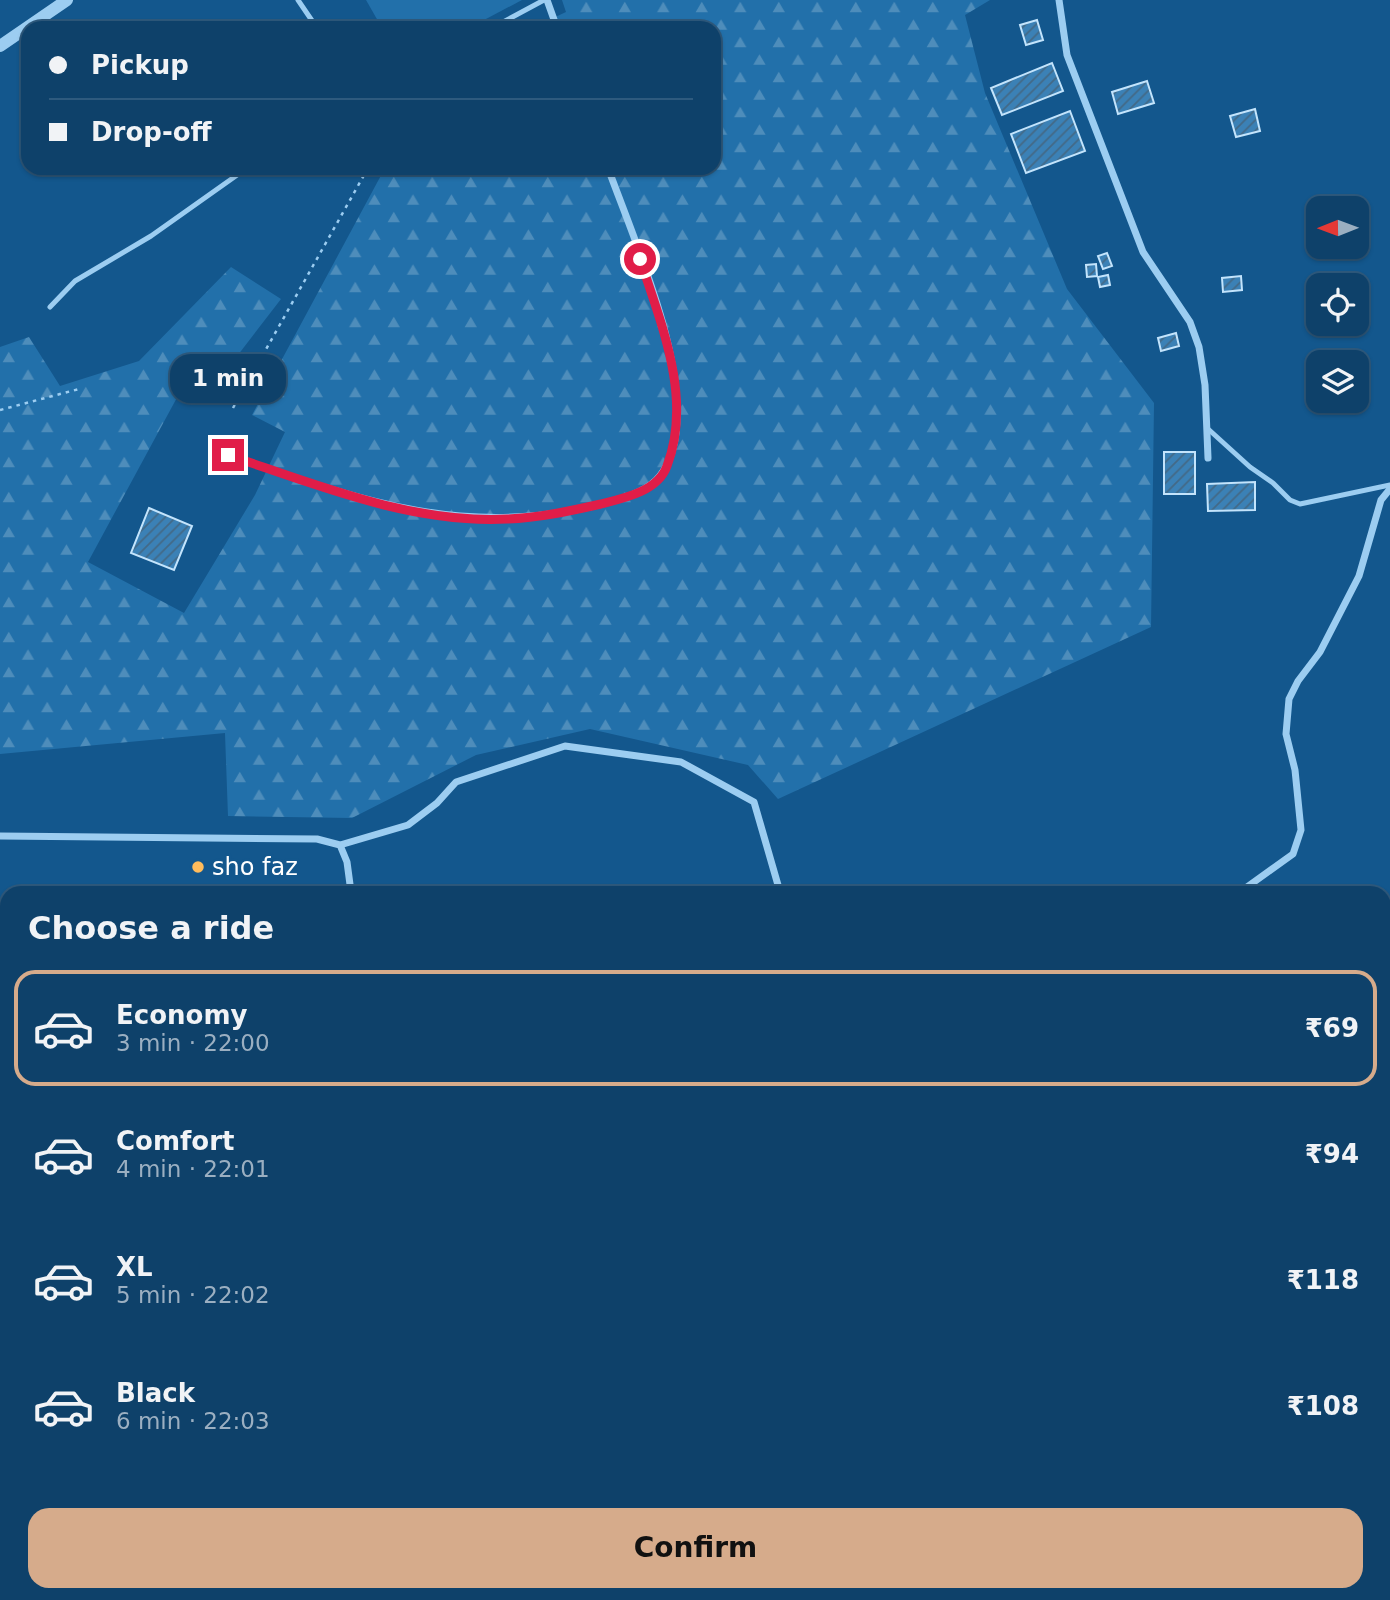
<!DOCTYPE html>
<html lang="en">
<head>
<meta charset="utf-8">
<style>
	:root { --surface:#0e416a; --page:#1c4c72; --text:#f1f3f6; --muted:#9bafc1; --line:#2e5a7e; --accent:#d6ab8b }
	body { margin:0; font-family:"DejaVu Sans",sans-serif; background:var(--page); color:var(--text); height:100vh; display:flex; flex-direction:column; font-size:26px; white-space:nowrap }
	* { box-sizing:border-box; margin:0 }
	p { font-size:23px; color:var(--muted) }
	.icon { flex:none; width:38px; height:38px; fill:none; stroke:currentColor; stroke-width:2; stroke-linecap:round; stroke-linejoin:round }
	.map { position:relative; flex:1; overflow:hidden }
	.drawer { position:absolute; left:0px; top:886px; width:1391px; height:716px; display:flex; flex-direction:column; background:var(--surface); border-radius:21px 21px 0 0; box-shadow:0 2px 5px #0004,0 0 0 2px var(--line) }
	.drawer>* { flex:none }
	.hud { position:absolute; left:21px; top:21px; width:700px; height:154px; border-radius:21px; box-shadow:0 2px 5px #0004,0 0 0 2px var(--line); display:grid; align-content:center; height:154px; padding:0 28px; background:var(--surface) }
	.needle { width:46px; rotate:269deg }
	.tools { position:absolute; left:1306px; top:196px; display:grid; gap:14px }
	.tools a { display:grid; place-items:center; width:63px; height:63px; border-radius:14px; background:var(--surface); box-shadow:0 2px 5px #0004,0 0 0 2px var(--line); font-size:35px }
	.end { position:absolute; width:32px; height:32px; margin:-16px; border:9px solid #e11d48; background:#fff; box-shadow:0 0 0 4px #fff }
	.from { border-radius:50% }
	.bubble { position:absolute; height:49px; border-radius:21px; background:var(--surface); box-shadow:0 2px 5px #0004,0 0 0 2px var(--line); font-size:23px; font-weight:800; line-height:49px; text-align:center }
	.hud b { display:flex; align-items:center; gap:24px; height:66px; font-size:26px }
	.hud b+b { border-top:2px solid var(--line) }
	.hud i { width:18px; height:18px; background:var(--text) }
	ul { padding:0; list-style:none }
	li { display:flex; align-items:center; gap:21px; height:116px; margin:0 14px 10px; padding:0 14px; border:4px solid transparent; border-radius:21px }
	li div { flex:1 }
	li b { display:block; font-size:26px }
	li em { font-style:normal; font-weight:800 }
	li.on { border-color:var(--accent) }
	li>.icon { width:63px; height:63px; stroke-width:1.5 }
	h2 { padding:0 28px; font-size:32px; line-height:84px }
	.primary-button { display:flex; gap:14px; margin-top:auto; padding:14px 28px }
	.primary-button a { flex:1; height:80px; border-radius:21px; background:var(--accent); color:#111; font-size:28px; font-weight:800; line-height:80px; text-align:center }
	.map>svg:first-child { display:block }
	.forest { fill:url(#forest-firs) }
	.wetland { fill:url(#wetland-marsh) }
	.park { fill:#2270aa }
	.building { fill:url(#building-hatch); stroke:#c3e4fc; stroke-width:2 }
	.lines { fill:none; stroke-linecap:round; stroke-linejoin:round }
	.path { stroke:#9ccdf1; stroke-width:2.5; stroke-dasharray:3.5 5; stroke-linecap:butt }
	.service { stroke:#9ccdf1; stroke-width:5 }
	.minor { stroke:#9ccdf1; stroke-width:7 }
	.tertiary { stroke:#9ccdf1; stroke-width:12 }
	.secondary { stroke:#cae6fc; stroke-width:14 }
	.route { stroke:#e11d48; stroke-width:9 }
	.poi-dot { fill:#ffbc5c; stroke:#13578d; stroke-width:2.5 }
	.labels { text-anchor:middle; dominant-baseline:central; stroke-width:5; stroke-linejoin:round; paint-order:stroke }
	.poi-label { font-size:24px; fill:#fff; stroke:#13578d; text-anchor:start }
</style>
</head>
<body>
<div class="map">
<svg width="1390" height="1600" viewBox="0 0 1390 1600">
	<defs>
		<pattern id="forest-firs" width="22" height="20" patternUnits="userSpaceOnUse" patternTransform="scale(1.75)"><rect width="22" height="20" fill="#2270aa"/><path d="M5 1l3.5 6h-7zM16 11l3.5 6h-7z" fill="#4e8dbb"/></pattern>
		<pattern id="wetland-marsh" width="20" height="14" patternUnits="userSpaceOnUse" patternTransform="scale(1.75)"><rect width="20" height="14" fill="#2270aa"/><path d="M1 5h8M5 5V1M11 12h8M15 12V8" fill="none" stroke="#4e8dbb"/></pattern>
		<pattern id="building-hatch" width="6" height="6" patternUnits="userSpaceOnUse" patternTransform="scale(1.75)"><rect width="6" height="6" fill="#3b81b6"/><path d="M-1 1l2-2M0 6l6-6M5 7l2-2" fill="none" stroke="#436986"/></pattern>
	</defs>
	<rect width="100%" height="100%" fill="#13578d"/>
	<path class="forest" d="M562,0H990L965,15L985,93L1067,289L1154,403L1151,627L778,799L748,765L590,729L476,755L352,818L228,816L225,733L0,754V347L29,337L60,386L139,361L231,267L281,299L221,377L193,368L88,562L184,613L255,495L285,432L252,415L385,168H714V28H532L566,12Z
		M1390,1408V1520L1384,1497V1410Z"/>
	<path class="wetland" d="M1390,1245V1408L1384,1410V1247Z"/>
	<path class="park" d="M366,0H522L469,28H382Z"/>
	<path class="building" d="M1037,20L1043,40L1026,45L1020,25Z
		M1052,63L1063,91L1002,115L991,88Z
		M1147,81L1154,103L1118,114L1112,92Z
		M1255,109L1260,131L1236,137L1230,116Z
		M1070,111L1085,151L1026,173L1011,134Z
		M1107,253L1112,266L1103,269L1098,256Z
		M1096,264L1097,276L1087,277L1086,265Z
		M1108,275L1110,285L1100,287L1098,277Z
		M1241,276L1242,290L1223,292L1222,278Z
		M1176,333L1179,346L1161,351L1158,338Z
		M1164,452H1195V494H1164Z
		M1255,482V510L1208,511L1207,484Z
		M149,508L192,526L174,570L131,553Z
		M7,1010V1052L0,1053V1012Z
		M1384,1522L1390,1544V1600H1371L1369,1594H1384Z
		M61,1594H238L239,1600H62Z
		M1286,1594H1340L1342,1600H1287Z"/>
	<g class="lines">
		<path class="path" d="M233,408L368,168
			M0,410L79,389"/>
		<path class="service" d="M298,0L317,28
			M492,28L544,0
			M50,307L75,281L151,236L247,168
			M1207,428L1250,467L1273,483L1290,500L1300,504L1390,485
			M1352,1594L1353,1600"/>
		<path class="minor" d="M547,0L557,28
			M1059,0L1067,55L1143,252L1190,322L1199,347L1205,385L1208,458
			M228,455C354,498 459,538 594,506C641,494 669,487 676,433C685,354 635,242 608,168
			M0,836L317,839L340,845L347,862L351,892
			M340,845L408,825L437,803L456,782L565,746L681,762L754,802L780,892
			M1240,892L1293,854L1301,830L1295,770L1286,734L1289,699L1298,681L1320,652L1359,576L1381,500L1390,489
			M0,1122L7,1121
			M0,1577L7,1576"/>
		<path class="tertiary" d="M0,46L67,0"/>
		<path class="secondary" d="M0,1434L7,1495
			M19,1594L20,1600"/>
	</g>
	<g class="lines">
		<path class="route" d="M228,455C317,485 412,524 507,519C538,518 570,511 601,504C625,498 658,491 667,466C693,398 661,324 640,259"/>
	</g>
	<circle class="poi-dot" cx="198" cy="867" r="7"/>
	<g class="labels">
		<g class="poi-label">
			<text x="212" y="867">sho faz</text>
		</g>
	</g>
</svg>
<div class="tools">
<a><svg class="needle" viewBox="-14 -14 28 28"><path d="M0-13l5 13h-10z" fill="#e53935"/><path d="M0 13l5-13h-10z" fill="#9bafc1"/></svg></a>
<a><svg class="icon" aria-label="locate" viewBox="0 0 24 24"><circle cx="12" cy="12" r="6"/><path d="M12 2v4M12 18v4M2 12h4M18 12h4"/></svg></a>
<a><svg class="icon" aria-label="layers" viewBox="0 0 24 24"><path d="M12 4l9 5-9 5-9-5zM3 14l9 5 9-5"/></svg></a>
</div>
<i class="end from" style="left:640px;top:259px"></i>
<i class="end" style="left:228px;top:455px"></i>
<div class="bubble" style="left:170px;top:354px;width:116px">1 min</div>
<div class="hud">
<b><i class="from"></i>Pickup</b>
<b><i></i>Drop-off</b>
</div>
<section class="drawer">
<h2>Choose a ride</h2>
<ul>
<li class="on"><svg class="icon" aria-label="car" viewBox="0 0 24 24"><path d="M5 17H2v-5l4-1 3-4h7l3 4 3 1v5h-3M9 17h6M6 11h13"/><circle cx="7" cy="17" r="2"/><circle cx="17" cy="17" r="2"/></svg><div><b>Economy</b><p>3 min · 22:00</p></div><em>₹69</em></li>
<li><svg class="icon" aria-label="car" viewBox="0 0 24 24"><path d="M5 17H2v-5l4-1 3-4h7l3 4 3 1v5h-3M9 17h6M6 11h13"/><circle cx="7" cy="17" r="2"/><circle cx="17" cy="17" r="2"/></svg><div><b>Comfort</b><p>4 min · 22:01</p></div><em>₹94</em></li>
<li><svg class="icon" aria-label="car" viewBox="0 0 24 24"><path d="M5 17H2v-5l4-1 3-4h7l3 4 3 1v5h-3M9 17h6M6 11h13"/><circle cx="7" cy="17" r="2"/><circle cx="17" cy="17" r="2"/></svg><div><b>XL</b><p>5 min · 22:02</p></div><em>₹118</em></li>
<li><svg class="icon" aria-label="car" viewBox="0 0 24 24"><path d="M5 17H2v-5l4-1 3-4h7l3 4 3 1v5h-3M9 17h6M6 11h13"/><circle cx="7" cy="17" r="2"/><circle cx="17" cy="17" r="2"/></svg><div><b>Black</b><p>6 min · 22:03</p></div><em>₹108</em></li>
</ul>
<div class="primary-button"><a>Confirm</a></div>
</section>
</div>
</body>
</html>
